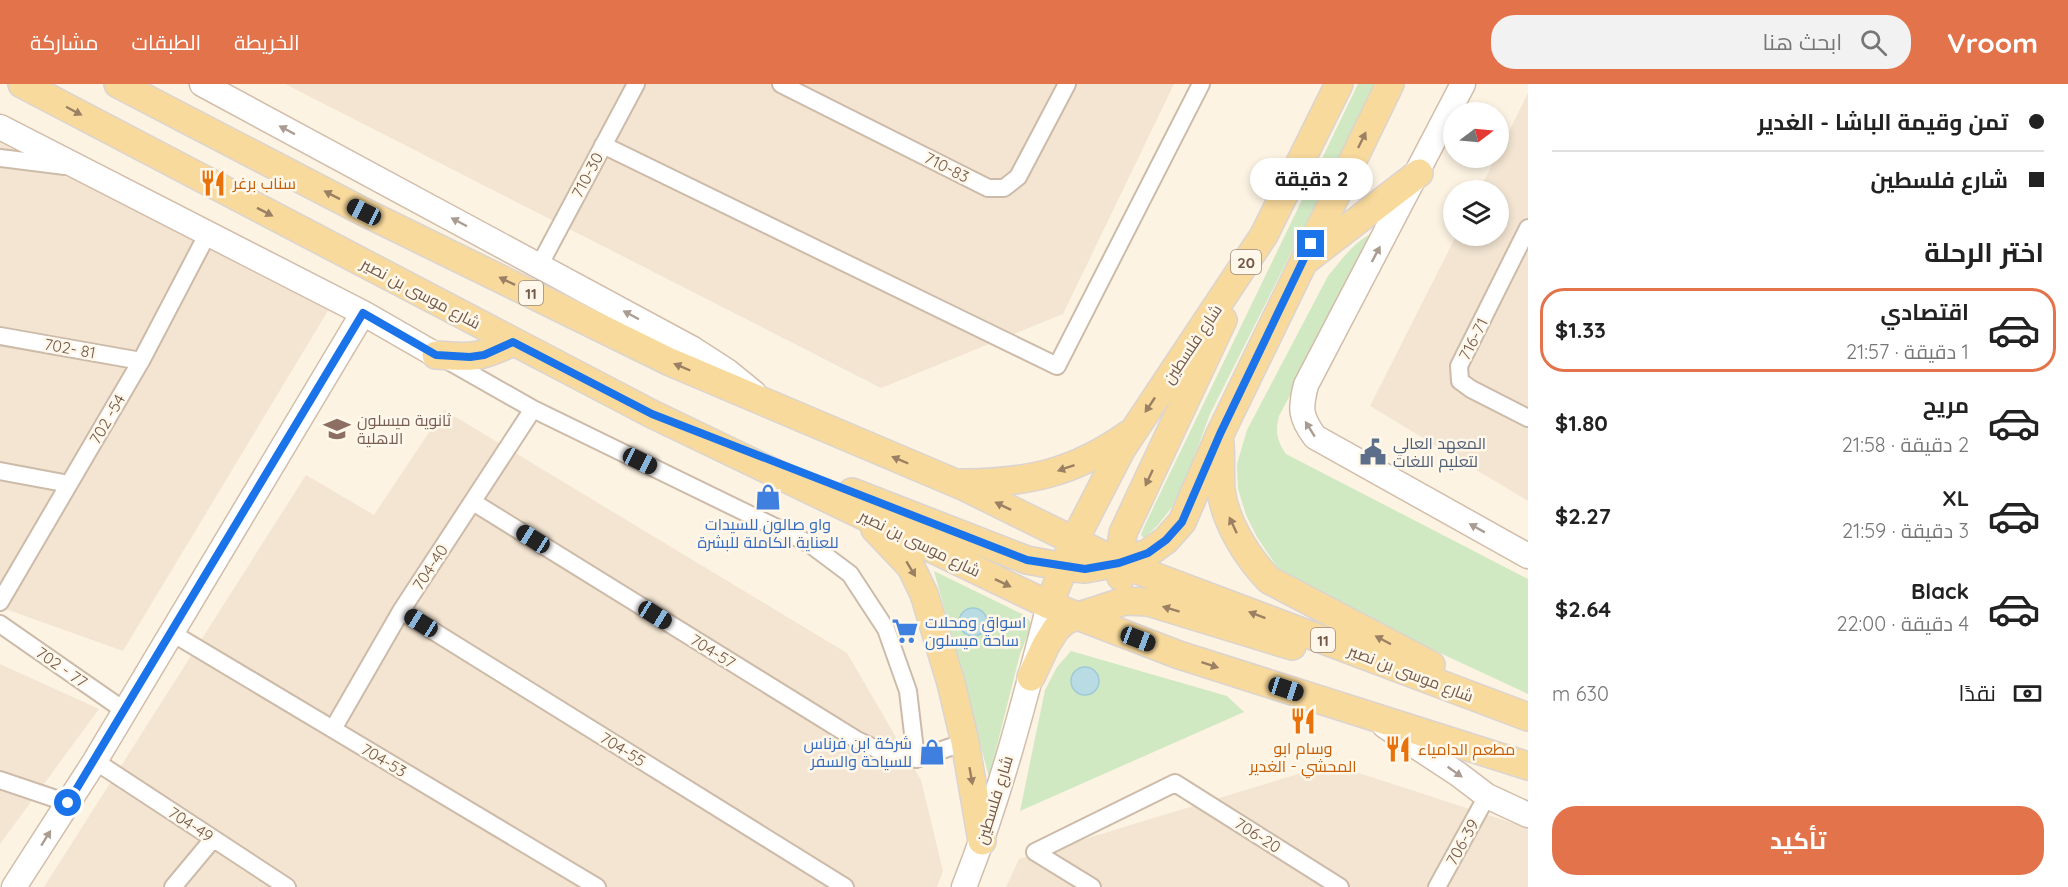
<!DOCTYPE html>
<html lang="ar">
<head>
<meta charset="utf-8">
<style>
	:root { --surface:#fff; --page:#f2f2f2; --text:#222; --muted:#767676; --line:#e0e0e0; --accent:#e3734b }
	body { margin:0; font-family:Quicksand,Cairo,sans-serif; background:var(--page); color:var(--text); direction:rtl; height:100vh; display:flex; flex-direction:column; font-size:22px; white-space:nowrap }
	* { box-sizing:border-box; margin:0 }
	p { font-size:20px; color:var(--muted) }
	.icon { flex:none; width:33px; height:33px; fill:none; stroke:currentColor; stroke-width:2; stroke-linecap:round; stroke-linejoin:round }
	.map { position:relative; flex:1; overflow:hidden; direction:ltr }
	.side { display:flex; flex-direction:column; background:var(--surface); width:540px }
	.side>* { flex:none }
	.guide { display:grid; align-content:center; height:132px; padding:0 24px; background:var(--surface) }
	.needle { width:39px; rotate:74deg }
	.controls { position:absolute; left:1443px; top:18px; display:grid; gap:12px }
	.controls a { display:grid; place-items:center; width:66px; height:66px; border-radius:50%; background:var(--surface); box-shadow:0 3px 9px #0003; font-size:30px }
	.end { position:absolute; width:27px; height:27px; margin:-14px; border:8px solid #1a73e8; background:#fff; box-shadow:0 0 0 3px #fff }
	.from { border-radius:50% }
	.bubble { position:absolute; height:42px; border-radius:21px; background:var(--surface); box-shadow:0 3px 9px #0003; font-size:20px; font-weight:700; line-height:42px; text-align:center; direction:rtl }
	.car { position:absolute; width:18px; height:36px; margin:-18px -9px; border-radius:8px; box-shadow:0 0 4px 2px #0007; background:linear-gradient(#222 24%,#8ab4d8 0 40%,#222 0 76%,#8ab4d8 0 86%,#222 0) }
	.guide b { display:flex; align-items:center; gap:21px; height:57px; font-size:22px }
	.guide b+b { border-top:2px solid var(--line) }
	.guide i { width:15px; height:15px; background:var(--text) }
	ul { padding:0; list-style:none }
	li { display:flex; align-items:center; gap:18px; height:84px; margin:0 12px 9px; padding:0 12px; border:3px solid transparent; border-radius:24px }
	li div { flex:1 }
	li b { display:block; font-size:22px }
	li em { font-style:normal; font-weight:700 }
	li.selected { border-color:var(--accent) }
	li>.icon { width:54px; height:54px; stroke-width:1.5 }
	h2 { padding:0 24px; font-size:27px; line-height:72px }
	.pay { display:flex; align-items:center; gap:15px; height:66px; padding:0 24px; font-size:22px }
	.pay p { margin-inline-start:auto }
	.primary-button { display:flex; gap:12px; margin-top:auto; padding:12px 24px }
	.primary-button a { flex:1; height:69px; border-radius:24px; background:var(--accent); color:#fff; font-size:24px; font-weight:700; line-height:69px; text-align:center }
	header { display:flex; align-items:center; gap:36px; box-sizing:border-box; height:84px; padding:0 30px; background:var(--accent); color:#fff }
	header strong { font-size:28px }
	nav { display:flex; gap:33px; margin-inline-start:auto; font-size:21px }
	.search { width:420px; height:54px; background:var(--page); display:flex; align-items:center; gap:15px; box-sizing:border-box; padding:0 21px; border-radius:24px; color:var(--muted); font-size:22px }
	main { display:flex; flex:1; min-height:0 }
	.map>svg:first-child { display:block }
	.residential { fill:#f3e5d2 }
	.green { fill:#d0e9c2 }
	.water { fill:#b9dce4; stroke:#9fcbd6; stroke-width:1.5 }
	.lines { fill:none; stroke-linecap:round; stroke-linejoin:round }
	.street-casing { stroke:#cdbbaa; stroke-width:20 }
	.secondary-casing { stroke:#d2bdaa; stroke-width:27 }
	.primary-casing { stroke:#dbd4d0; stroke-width:30 }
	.street { stroke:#fff; stroke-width:16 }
	.secondary { stroke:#fff; stroke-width:24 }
	.primary { stroke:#f9da9d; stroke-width:27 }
	.oneway { fill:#9b8063 }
	.oneway2 { fill:#ab9c92 }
	.route { stroke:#1a73e8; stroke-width:8 }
	.labels { text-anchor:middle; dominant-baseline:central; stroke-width:5; stroke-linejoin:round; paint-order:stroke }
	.shield { fill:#fff7e9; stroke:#9d897a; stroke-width:1.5 }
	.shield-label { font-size:15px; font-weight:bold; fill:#735a4a }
	.street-label { font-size:16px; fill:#735a4a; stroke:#fff7e9 }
	.food-label { font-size:16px; fill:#c56008; stroke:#fff7e9; text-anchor:start }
	.education-label { font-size:16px; fill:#785e54; stroke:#fff7e9; text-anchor:start }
	.service-label { font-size:16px; fill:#4e5e75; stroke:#fff7e9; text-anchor:start }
	.shop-label { font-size:16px; fill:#366cbe; stroke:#fff7e9 }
</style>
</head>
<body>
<header>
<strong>Vroom</strong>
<div class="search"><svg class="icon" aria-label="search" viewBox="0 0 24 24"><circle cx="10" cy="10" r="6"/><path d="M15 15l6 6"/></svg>ابحث هنا</div>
<nav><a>الخريطة</a><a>الطبقات</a><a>مشاركة</a></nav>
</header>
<main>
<section class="side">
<div class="guide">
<b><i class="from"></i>تمن وقيمة الباشا - الغدير</b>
<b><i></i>شارع فلسطين</b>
</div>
<h2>اختر الرحلة</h2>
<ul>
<li class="selected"><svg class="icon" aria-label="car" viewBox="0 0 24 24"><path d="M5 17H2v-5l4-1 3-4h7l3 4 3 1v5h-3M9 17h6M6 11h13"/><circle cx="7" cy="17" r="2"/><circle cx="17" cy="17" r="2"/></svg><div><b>اقتصادي</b><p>1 دقيقة · 21:57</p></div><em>$1.33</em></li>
<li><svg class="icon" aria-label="car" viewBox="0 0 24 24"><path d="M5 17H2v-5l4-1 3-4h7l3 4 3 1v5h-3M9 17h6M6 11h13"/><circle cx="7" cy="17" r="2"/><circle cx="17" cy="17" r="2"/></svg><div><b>مريح</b><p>2 دقيقة · 21:58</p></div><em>$1.80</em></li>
<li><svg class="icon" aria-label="car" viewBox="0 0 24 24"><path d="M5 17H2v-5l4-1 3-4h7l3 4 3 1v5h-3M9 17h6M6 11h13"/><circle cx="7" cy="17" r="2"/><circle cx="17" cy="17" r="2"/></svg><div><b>XL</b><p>3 دقيقة · 21:59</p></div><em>$2.27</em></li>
<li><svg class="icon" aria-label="car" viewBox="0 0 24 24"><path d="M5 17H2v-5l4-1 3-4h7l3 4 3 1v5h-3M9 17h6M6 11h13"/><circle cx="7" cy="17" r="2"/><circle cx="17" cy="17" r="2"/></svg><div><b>Black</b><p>4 دقيقة · 22:00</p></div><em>$2.64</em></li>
</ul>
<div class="pay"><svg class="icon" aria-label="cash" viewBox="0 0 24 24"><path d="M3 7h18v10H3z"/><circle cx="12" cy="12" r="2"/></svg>نقدًا<p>630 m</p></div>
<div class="primary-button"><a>تأكيد</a></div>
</section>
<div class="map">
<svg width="1528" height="803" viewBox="0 0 1528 803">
	<rect width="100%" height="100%" fill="#fcf3e3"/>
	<path class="residential" d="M285,0H1174L1063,230L881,304Z
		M1528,9V417L1370,322L1456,152H1498V106H1479L1496,74H1498L1499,68Z
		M0,59L329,225L123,567L0,523Z
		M444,326L847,569L921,696L943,787L937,803H44L306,391L374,431Z
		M0,580L99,625L0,760Z
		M1331,680L1528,744V803H1006L1019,775Z"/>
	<path class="green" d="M1358,0H1376L1210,330L1179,414L1158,441L1144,454L1141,451L1144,443Z
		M1369,151L1371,154L1368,164L1279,332C1275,348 1277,357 1286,370L1528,495V610L1354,529L1307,503L1277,483L1257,453L1246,431L1238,405L1237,380L1247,346L1328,192C1340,178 1352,160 1369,151Z
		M934,487L1024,531L1030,537L1031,543L1020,570L989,693Z
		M1071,567L1227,612L1244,628L1020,727L1045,606L1057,583Z"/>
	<path class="water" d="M959 538a14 14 0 1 1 28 0a14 14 0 1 1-28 0Z
		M1071 597a14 14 0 1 1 28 0a14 14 0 1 1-28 0Z"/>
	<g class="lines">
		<g class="street-casing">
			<path id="street" d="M781,0L988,104H1004L1018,93L1067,0
				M603,61L1057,282L1201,0
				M0,74L65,82
				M1528,144L1459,282L1460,297L1471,305L1528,334
				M539,182L636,0
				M0,252L141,277
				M445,275L533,325L810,460L850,490L886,545L908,607L916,675
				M0,387L69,400
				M473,418L857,656L883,668L916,675L965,658
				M0,518L141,277L208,149
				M401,527L845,803
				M0,540L125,627
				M172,549L597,803
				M333,645L401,527L533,325
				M95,677L287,803
				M0,696L68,719
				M1035,768L1175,699L1340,803
				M1035,768L1092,803
				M173,803L213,755
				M1437,803L1487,712"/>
		</g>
		<g class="secondary-casing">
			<path id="secondary" d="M202,0L693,265L727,287L754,309
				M1463,0L1306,301C1300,324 1300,333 1315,353L1528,472
				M0,43L363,229L436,271
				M1385,642L1458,690L1487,712L1528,731
				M14,803L95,677L363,229
				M964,803C1000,712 1025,616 1049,521"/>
		</g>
		<g class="primary-casing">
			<path id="primary" d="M22,0L652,330L1049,521L1179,571L1528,682
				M118,0L364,128L670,278L965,403L1119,479L1528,633
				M1306,176L1419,89
				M436,271C472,274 480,274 513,258
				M1220,359C1221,374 1220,390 1221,406C1225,438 1247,473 1269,496L1431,581
				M962,399C1028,399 1074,389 1129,350
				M852,408L1027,476L1065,483L1085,485L1119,479L1148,469L1166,456L1182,438L1220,350L1390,0
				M875,445L911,483L924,510L951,599L965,658L982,757
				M1121,493L1119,479L1123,449L1223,236
				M1049,521L1074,457L1121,366L1264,151L1339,0
				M1031,593L1046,561L1056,545L1066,536L1125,517L1148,518L1292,562"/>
		</g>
		<use href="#street" class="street"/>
		<use href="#secondary" class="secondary"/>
		<use href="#primary" class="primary"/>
	</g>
	<defs><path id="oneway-solid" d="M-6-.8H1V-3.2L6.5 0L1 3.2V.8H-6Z" transform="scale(1.5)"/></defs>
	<g class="oneway">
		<use href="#oneway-solid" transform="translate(74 27) rotate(28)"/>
		<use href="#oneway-solid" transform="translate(1362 56) rotate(-64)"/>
		<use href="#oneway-solid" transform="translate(332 111) rotate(-153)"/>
		<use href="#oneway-solid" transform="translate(265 128) rotate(27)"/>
		<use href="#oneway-solid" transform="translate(507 197) rotate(-154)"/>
		<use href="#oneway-solid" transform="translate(682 283) rotate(-157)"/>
		<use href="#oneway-solid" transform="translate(1150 321) rotate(124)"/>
		<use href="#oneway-solid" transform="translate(900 376) rotate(-157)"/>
		<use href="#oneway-solid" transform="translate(1066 384) rotate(161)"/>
		<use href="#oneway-solid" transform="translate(1149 394) rotate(115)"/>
		<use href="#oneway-solid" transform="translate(1003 422) rotate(-154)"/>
		<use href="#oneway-solid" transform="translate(1233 441) rotate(-115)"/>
		<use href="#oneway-solid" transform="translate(911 485) rotate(59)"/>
		<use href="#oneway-solid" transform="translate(1003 499) rotate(26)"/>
		<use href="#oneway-solid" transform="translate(1171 525) rotate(-163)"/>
		<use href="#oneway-solid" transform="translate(1257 531) rotate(-159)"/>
		<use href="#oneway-solid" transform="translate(1383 556) rotate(-152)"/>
		<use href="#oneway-solid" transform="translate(1210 581) rotate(18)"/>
		<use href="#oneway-solid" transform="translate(971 692) rotate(80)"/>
	</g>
	<g class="oneway2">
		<use href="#oneway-solid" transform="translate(287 46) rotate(-152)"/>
		<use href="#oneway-solid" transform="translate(459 138) rotate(-152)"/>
		<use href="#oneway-solid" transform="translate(1376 170) rotate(-62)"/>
		<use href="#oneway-solid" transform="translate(631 231) rotate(-152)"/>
		<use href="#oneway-solid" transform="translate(1310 345) rotate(-122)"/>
		<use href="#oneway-solid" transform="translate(1477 444) rotate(-151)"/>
		<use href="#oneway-solid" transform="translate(1455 688) rotate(35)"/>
		<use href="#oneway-solid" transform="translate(46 754) rotate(-58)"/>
	</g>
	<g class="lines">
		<path class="route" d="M68,719L363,229L436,271L470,273L484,271L513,258L652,330L1027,476L1085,485L1119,479L1148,469L1166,456L1182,438L1220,350L1311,160"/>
	</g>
	<defs>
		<g id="restaurant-bare" transform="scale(2.07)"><path d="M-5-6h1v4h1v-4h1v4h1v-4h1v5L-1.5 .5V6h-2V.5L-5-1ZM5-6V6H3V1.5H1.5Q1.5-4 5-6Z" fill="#e8710a" stroke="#fff7e9" stroke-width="2.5" paint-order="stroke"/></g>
		<g id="school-bare" transform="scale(2.07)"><path d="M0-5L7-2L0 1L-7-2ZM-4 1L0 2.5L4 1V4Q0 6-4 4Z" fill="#8d6e63" stroke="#fff7e9" stroke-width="2.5" paint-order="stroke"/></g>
		<g id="civic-bare" transform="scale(2.07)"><path d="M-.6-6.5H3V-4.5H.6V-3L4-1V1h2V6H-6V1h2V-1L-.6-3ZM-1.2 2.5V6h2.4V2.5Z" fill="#5c6f8a" stroke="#fff7e9" stroke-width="2.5" paint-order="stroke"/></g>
		<g id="shop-bare" transform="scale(2.07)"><path d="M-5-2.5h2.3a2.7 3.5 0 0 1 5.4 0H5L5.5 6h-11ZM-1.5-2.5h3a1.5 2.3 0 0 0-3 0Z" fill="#3f7fe0" stroke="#fff7e9" stroke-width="2.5" paint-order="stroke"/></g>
		<g id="supermarket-bare" transform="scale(2.07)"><path d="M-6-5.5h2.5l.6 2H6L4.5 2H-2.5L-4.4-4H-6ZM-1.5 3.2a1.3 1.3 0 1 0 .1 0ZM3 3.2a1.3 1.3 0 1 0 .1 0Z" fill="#3f7fe0" stroke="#fff7e9" stroke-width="2.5" paint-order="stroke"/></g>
	</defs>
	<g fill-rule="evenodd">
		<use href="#restaurant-bare" x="213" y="99"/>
		<use href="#school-bare" x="337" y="345"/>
		<use href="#civic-bare" x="1373" y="368"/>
		<use href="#shop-bare" x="768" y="413"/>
		<use href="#supermarket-bare" x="905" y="547"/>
		<use href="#restaurant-bare" x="1303" y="637"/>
		<use href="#restaurant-bare" x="1398" y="665"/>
		<use href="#shop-bare" x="932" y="668"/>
	</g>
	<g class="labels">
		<g class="shield">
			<rect x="1231" y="166" width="30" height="24" rx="4.5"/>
			<rect x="519" y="197" width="24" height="24" rx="4.5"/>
			<rect x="1311" y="544" width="24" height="24" rx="4.5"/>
		</g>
		<g class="shield-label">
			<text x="1246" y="178">20</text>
			<text x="531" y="209">11</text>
			<text x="1323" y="556">11</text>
		</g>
		<g class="street-label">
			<text transform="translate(947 83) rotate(27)">710-83</text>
			<text transform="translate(587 91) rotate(-62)">710-30</text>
			<text transform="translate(421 209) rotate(28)">شارع موسى بن نصير</text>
			<text transform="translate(1473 255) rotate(-63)">716-71</text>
			<text transform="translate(1192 260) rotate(-56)">شارع فلسطين</text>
			<text transform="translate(70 264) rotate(10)">702- 81</text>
			<text transform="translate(107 335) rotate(-60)">702 -54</text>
			<text transform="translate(920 459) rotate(26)">شارع موسى بن نصير</text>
			<text transform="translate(430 483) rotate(-57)">704-40</text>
			<text transform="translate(713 567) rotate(32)">704-57</text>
			<text transform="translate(62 583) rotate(35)">702 - 77</text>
			<text transform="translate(1411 589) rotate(21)">شارع موسى بن نصير</text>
			<text transform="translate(623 665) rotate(32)">704-55</text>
			<text transform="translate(384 676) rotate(31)">704-53</text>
			<text transform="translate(994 716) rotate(-73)">شارع فلسطين</text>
			<text transform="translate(191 740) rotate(33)">704-49</text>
			<text transform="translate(1258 751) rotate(32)">706-20</text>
			<text transform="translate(1462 758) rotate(-61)">706-39</text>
		</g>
		<g class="food-label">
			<text x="233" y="99">سناب برغر</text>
			<text x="1303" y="664" text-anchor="middle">وسام ابو<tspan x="1303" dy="18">المحشي - الغدير</tspan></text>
			<text x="1418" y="665">مطعم الدامياء</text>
		</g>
		<g class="education-label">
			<text x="357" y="336">ثانوية ميسلون<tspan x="357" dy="18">الاهلية</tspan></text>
		</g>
		<g class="service-label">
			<text x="1393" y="359">المعهد العالي<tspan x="1393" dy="18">لتعليم اللغات</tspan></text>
		</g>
		<g class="shop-label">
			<text x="768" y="440">واو صالون للسيدات<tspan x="768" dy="18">للعناية الكاملة للبشرة</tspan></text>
			<text x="925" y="538" text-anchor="start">اسواق ومحلات<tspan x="925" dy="18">ساحة ميسلون</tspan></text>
			<text x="912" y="659" text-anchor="end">شركة ابن فرناس<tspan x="912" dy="18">للسياحة والسفر</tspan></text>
		</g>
	</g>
</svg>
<div class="controls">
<a><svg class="needle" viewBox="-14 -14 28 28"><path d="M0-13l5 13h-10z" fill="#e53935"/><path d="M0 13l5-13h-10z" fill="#767676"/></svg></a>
<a><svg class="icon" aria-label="layers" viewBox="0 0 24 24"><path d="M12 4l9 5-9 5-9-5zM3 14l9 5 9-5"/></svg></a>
</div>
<i class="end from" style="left:68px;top:719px"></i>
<i class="end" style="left:1311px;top:160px"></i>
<div class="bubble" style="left:1250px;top:74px;width:123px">2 دقيقة</div>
<i class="car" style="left:364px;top:128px;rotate:297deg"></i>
<i class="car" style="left:640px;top:377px;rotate:116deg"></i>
<i class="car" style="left:533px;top:455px;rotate:302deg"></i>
<i class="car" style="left:655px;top:531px;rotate:122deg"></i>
<i class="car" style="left:421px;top:539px;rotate:302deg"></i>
<i class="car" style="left:1138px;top:555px;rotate:111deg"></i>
<i class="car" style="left:1286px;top:605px;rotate:108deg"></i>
</div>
</main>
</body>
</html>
